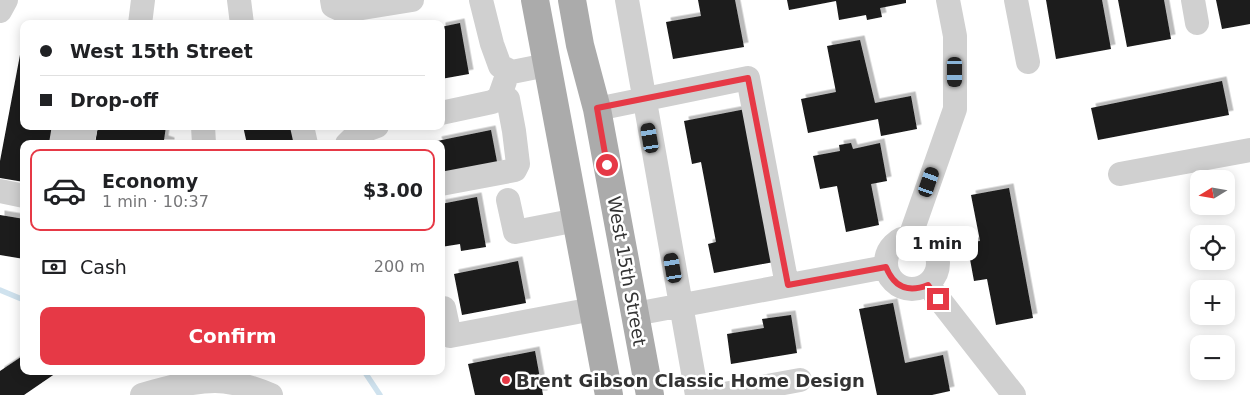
<!DOCTYPE html>
<html lang="en">
<head>
<meta charset="utf-8">
<style>
	:root { --surface:#fff; --page:#f6f6f6; --text:#202124; --muted:#757577; --line:#e0e0e0; --accent:#e63946 }
	body { margin:0; font-family:"DejaVu Sans",sans-serif; background:var(--page); color:var(--text); height:100vh; display:flex; flex-direction:column; font-size:19px; white-space:nowrap }
	* { box-sizing:border-box; margin:0 }
	p { font-size:16px; color:var(--muted) }
	.icon { flex:none; width:28px; height:28px; fill:none; stroke:currentColor; stroke-width:2; stroke-linecap:round; stroke-linejoin:round }
	.map { position:relative; flex:1; overflow:hidden }
	.details { position:absolute; left:20px; top:140px; width:425px; height:235px; display:flex; flex-direction:column; background:var(--surface); border-radius:10px; box-shadow:0 2px 12px #0003 }
	.details>* { flex:none }
	.banner { position:absolute; left:20px; top:20px; width:425px; height:110px; border-radius:10px; box-shadow:0 2px 12px #0003; display:grid; align-content:center; height:110px; padding:0 20px; background:var(--surface) }
	.needle { width:32px; rotate:259deg }
	.fabs { position:absolute; left:1190px; top:170px; display:grid; gap:10px }
	.fabs a { display:grid; place-items:center; width:45px; height:45px; border-radius:10px; background:var(--surface); box-shadow:0 2px 12px #0003; font-size:25px }
	.end { position:absolute; width:22px; height:22px; margin:-11px; border:6px solid #e63946; background:#fff; box-shadow:0 0 0 2px #fff }
	.from { border-radius:50% }
	.bubble { position:absolute; height:35px; border-radius:10px; background:var(--surface); box-shadow:0 2px 12px #0003; font-size:16px; font-weight:600; line-height:35px; text-align:center }
	.car { position:absolute; width:15px; height:30px; margin:-15px -8px; border-radius:6px; box-shadow:0 0 4px 1px #0007; background:linear-gradient(#222 24%,#8ab4d8 0 40%,#222 0 76%,#8ab4d8 0 86%,#222 0) }
	.banner b { display:flex; align-items:center; gap:18px; height:48px; font-size:19px }
	.banner b+b { border-top:1px solid var(--line) }
	.banner i { width:12px; height:12px; background:var(--text) }
	ul { padding:9px 0 0; list-style:none }
	li { display:flex; align-items:center; gap:15px; height:82px; margin:0 10px 8px; padding:0 10px; border:2px solid var(--line); border-radius:10px }
	li div { flex:1 }
	li b { display:block; font-size:19px }
	li em { font-style:normal; font-weight:600 }
	li.on { border-color:var(--accent) }
	li>.icon { width:45px; height:45px; stroke-width:1.5 }
	.pay { display:flex; align-items:center; gap:12px; height:55px; padding:0 20px; font-size:19px }
	.pay p { margin-inline-start:auto }
	.action { display:flex; gap:10px; margin-top:auto; padding:10px 20px }
	.action a { flex:1; height:58px; border-radius:10px; background:var(--accent); color:#fff; font-size:20px; font-weight:600; line-height:58px; text-align:center }
	.map>svg:first-child { display:block }
	.lines { fill:none; stroke-linecap:round; stroke-linejoin:round }
	.stream { stroke:#cfe2ee; stroke-width:5.5 }
	.building { fill:#1a1a1a; filter:url(#shadow) }
	.minor { stroke:#d0d0d0; stroke-width:24 }
	.major { stroke:#ababab; stroke-width:28 }
	.route { stroke:#e63946; stroke-width:6 }
	.poi-dot { fill:#e63946; stroke:#fff; stroke-width:2 }
	.labels { text-anchor:middle; dominant-baseline:central; stroke-width:5; stroke-linejoin:round; paint-order:stroke }
	.street-label { font-size:18px; fill:#333; stroke:#fff }
	.poi-label { font-size:18px; font-weight:bold; fill:#333; stroke:#fff; text-anchor:start }
</style>
</head>
<body>
<div class="map">
<svg width="1250" height="395" viewBox="0 0 1250 395">
	<defs>
		<filter id="shadow"><feDropShadow dx="4.5" dy="-4.5" stdDeviation="0" flood-color="#0004"/></filter>
	</defs>
	<rect width="100%" height="100%" fill="#fff"/>
	<g class="lines">
		<path class="stream" d="M0,290L24,300
			M364,371L380,395"/>
	</g>
	<path class="building" d="M698,0H735L744,47L673,59L666,22L701,16Z
		M787,0H906V3L880,8L882,17L867,20L866,15L839,20L836,1L789,10Z
		M1046,0H1102L1111,49L1056,59Z
		M1118,0H1164L1171,39L1127,47Z
		M1216,0H1250V24L1222,29Z
		M460,23L469,74L441,79V27Z
		M23,39L24,126H57L54,144H24V182L0,178V161Z
		M860,40L875,103L911,96L917,129L881,136L878,119L808,133L801,99L836,92L827,46Z
		M1222,81L1229,115L1098,140L1091,108Z
		M746,109L774,262L714,273L708,244L716,242L701,162L692,164L684,121Z
		M98,126H166L164,140L170,142V144H95Z
		M243,126H296L299,144H247Z
		M491,130L498,167L445,178L441,159V144H438L437,141Z
		M851,143L853,149L880,143L887,181L871,184L879,225L846,232L837,186L820,189L813,156L840,151L839,145Z
		M1009,188L1033,318L996,325L987,279L974,281L967,243L980,241L971,195Z
		M477,197L486,247L461,251L460,244L441,247V204Z
		M0,215L24,219V259L0,255Z
		M518,261L526,303L462,315L454,274Z
		M893,303L905,363L943,355L950,391L932,395H877L859,309Z
		M791,315L797,353L731,364L727,334L764,328L762,319Z
		M535,351L543,395H475L468,364Z
		M24,355V371H59L24,395H0V371Z"/>
	<g class="lines">
		<path class="minor" d="M239,0L242,24
			M332,0L333,6L344,11L412,0
			M481,0L492,44L500,66L512,72L547,65
			M627,0L697,395
			M1016,0L1028,62
			M1193,0L1197,23
			M0,11L6,0
			M140,24L143,0
			M597,109L748,78L787,285
			M441,113L492,102L499,98L505,81
			M203,126L204,144
			M302,126L306,144
			M61,144L64,126
			M82,144L86,126
			M347,144L358,133L377,126
			M1120,174L1250,150
			M441,184L515,170L518,164L514,131L508,99L501,94
			M0,191L24,196
			M508,200L515,232L577,220
			M886 263a26 26 0 1 1 52 0a26 26 0 1 1-52 0Z
			M910,237L955,109V36L948,0
			M928,285L1014,395
			M441,308H444L450,336L593,309
			M635,314L886,267
			M142,395C162,389 194,381 215,381C233,381 254,388 271,395
			M719,395L800,380"/>
		<path class="major" d="M535,0L609,395
			M572,0L580,45L597,109L650,395"/>
	</g>
	<g class="lines">
		<path class="route" d="M607,165L597,108L748,78L788,285L886,267C894,287 908,293 928,285L938,299"/>
	</g>
	<circle class="poi-dot" cx="506" cy="380" r="5"/>
	<g class="labels">
		<g class="street-label">
			<text transform="translate(627 271) rotate(80)">West 15th Street</text>
		</g>
		<g class="poi-label">
			<text x="516" y="380">Brent Gibson Classic Home Design</text>
		</g>
	</g>
</svg>
<div class="fabs">
<a><svg class="needle" viewBox="-14 -14 28 28"><path d="M0-13l5 13h-10z" fill="#e53935"/><path d="M0 13l5-13h-10z" fill="#757577"/></svg></a>
<a><svg class="icon" aria-label="locate" viewBox="0 0 24 24"><circle cx="12" cy="12" r="6"/><path d="M12 2v4M12 18v4M2 12h4M18 12h4"/></svg></a>
<a>+</a>
<a>−</a>
</div>
<i class="end from" style="left:607px;top:165px"></i>
<i class="end" style="left:938px;top:299px"></i>
<div class="bubble" style="left:896px;top:226px;width:82px">1 min</div>
<i class="car" style="left:955px;top:72px;rotate:180deg"></i>
<i class="car" style="left:650px;top:138px;rotate:350deg"></i>
<i class="car" style="left:929px;top:182px;rotate:19deg"></i>
<i class="car" style="left:673px;top:268px;rotate:350deg"></i>
<div class="banner">
<b><i class="from"></i>West 15th Street</b>
<b><i></i>Drop-off</b>
</div>
<section class="details">
<ul>
<li class="on"><svg class="icon" aria-label="car" viewBox="0 0 24 24"><path d="M5 17H2v-5l4-1 3-4h7l3 4 3 1v5h-3M9 17h6M6 11h13"/><circle cx="7" cy="17" r="2"/><circle cx="17" cy="17" r="2"/></svg><div><b>Economy</b><p>1 min · 10:37</p></div><em>$3.00</em></li>
</ul>
<div class="pay"><svg class="icon" aria-label="cash" viewBox="0 0 24 24"><path d="M3 7h18v10H3z"/><circle cx="12" cy="12" r="2"/></svg>Cash<p>200 m</p></div>
<div class="action"><a>Confirm</a></div>
</section>
</div>
</body>
</html>
